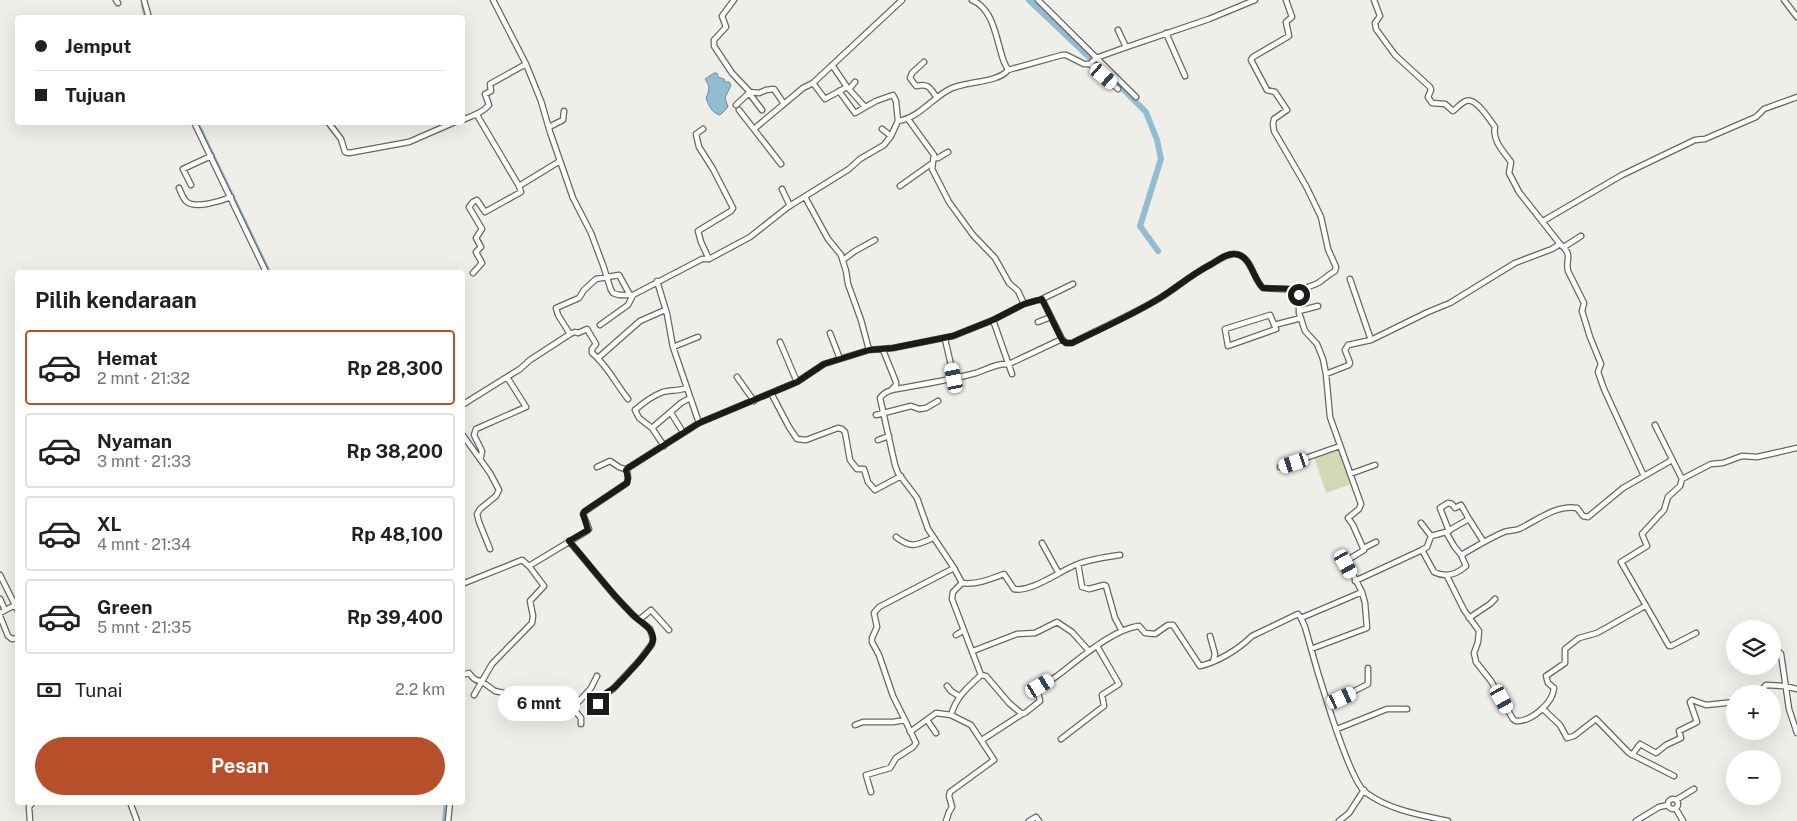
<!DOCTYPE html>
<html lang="id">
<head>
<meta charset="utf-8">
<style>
	:root { --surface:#fff; --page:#f6f6f6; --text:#202124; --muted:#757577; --line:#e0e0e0; --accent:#b74f2b }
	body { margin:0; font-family:"Public Sans",sans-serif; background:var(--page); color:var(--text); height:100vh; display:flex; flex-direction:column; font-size:19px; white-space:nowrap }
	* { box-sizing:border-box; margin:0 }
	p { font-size:16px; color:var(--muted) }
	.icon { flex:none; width:28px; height:28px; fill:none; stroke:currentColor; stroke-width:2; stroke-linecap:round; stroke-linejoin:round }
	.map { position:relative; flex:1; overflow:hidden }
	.drawer { position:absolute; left:15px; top:270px; width:450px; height:535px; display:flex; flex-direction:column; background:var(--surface); border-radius:5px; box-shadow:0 5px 20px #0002 }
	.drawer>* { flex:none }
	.top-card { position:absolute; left:15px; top:15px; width:450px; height:110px; border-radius:5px; box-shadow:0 5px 20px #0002; display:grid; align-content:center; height:110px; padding:0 20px; background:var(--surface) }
	.buttons { position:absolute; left:1726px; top:620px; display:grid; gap:10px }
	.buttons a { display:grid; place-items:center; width:55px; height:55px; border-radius:50%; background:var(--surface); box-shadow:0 5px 20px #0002; font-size:25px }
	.end { position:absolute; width:22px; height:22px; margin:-11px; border:6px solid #1c1b19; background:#fff; box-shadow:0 0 0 2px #fff }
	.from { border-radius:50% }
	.bubble { position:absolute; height:35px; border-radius:18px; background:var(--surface); box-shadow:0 5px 20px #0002; font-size:16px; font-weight:700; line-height:35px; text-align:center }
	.car { position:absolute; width:15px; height:30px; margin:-15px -8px; border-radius:6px; box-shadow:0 0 4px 1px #0007; background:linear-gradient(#fff 24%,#345 0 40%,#fff 0 76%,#345 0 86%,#fff 0) }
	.top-card b { display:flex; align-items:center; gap:18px; height:48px; font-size:19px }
	.top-card b+b { border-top:1px solid var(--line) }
	.top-card i { width:12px; height:12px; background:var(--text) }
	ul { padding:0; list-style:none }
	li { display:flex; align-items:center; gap:15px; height:75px; margin:0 10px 8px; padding:0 10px; border:2px solid var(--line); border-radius:5px }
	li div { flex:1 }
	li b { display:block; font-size:19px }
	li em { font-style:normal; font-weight:700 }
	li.current { border-color:var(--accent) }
	li>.icon { width:45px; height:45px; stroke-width:1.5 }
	h2 { padding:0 20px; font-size:22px; line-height:60px }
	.pay { display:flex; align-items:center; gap:12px; height:55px; padding:0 20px; font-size:19px }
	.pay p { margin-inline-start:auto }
	.action { display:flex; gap:10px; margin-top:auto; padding:10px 20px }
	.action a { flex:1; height:58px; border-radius:30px; background:var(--accent); color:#fff; font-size:20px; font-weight:700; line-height:58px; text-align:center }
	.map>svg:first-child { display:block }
	.green { fill:#d3d8b5 }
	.water { fill:#91bcd1; stroke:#6e8c9a }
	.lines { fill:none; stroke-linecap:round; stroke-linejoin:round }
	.canal { stroke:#91bcd1; stroke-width:4 }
	.river { stroke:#91bcd1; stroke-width:6 }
	.minor-casing { stroke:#686662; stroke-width:7 }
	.minor { stroke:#fff; stroke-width:4.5 }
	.route { stroke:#1c1b19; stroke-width:6 }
</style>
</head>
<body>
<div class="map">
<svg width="1797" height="821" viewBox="0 0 1797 821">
	<rect width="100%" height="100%" fill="#f0eee9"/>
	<path class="green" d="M1338,448L1351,484L1326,493L1314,457Z"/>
	<path class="water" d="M714,73H717L718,77L724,79L725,82H729L731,85L725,98L728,107L720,115C712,113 709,106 706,98C710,88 710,87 705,79Z"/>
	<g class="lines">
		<path class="canal" d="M143,5L146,18
			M197,122L269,272
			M444,821L446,802"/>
		<path class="river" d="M1029,0L1126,92L1146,112L1157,140L1161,159L1140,226L1158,251"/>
		<g class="minor-casing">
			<path id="minor" d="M116,0L118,3
				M144,0L149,18
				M493,0L526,64L541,101L550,132L573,198L591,233L603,265L611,290L613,293L619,295H633L702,259H709L750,237L788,207L849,169L860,159L884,145L891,136L898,121C919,118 932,98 950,89C966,81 998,83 1008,70
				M734,0L722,16L726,27L714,40V46L732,73L749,91V93L736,105
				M972,0C995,10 996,41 1004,62L1008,70L1062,55H1066L1084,64H1090L1096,58L1121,49L1209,19L1255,0
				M1038,0L1136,97
				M1784,0L1797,17
				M1118,30L1126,47
				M1166,33L1185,76
				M924,62L912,73L910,78L916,86C929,83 930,88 937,98
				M1090,64L1118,89
				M832,65L847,87
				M813,83L825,99L847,87L849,89L855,82
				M849,89L865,107
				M839,91L855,113L876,101L893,95L896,101L898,121
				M749,92L759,93L766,90L774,89L784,104
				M749,93L762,110
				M739,110L781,164
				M477,115L519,186L560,161
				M908,119L934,155L932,169L949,202L973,235L995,258L1009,283L1018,291L1024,304
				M462,120C472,116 482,113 489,105L485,94L491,91L490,84L526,64
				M194,122L266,272
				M328,122L341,139L345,152L349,153L409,142L455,122
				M549,127L563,120L564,111
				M703,129L696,134L699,147L713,169L733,208L731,211L698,231L701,242L709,259
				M754,129L803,88L813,83L902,0
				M882,129L891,136
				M935,158H938L948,152
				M191,185L183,169L211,156
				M900,186L931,164
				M179,188C181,192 183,199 187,202C196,209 221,201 231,197
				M782,189L790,206
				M805,197L828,239L841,255L846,271L848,284L861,320L869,350
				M1543,221L1622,175L1695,140L1705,139L1756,117L1764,109L1797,97
				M1560,244C1574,256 1565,258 1568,271L1584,303L1582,311L1590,337L1601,364L1598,372L1604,389L1644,476
				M1564,247L1581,236
				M843,260L855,251L875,240
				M473,273L482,263L476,252L481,247L476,238L482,229L469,207L473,202L477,200L485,212L521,192L519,186
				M1350,279L1371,340L1428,312L1450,303L1515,263L1552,249L1560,244L1519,192L1509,173L1511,162C1503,151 1492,140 1495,127C1489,119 1476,97 1466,101C1461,103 1457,108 1453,111L1445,104L1432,103L1428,97L1431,90L1430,87L1395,55L1376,29L1375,23L1380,16L1374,0
				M657,281L667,314L673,347L699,423
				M1042,299L1073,284
				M1299,311V289
				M1270,315L1276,329L1228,346L1225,329Z
				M993,320L1012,374
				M1038,322L1051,317
				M600,325L628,305L633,295
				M1274,325L1301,318
				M830,333L840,359
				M570,334L558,315L556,308L579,298L584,290L596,279L619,275L630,295
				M945,339L954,378
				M780,342L797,382
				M673,347L698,337
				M883,350L896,382V385L892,389
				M598,358L640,321L665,310
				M1326,374L1349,365L1350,363L1345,350L1348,345L1371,340
				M737,377L754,401
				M771,393L789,427L797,439L806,440L838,428L842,429L845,432L850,460L857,469H864L868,482L875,490L901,476
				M462,405L520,369L530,360L570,334L575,332L578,333L587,329L596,344L592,349V353C607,365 616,384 628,399
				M671,413L681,429
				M876,415L911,406L919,409L926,408L938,401
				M1655,425L1682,479L1711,464L1723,463L1742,456L1757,457L1797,448
				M652,428L681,403L690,398
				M462,434L490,473L499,490L496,496L480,509L477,514L479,522L490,549
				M878,440L889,436
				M664,446L652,428L639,418L635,410C643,403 652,396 663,392C670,390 678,391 687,388
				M478,456L481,457L482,451L474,435L476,429L526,407L507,377
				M597,467L610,461L619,467L627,470
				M1280,467L1340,446
				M1350,474L1375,465
				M1682,479L1680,486L1668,497L1664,510L1642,534L1647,546L1621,562L1669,646H1671L1696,633
				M1421,523L1431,536
				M1449,531L1440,508L1448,503L1452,504L1455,508L1461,505L1469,519
				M1446,532L1454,546L1462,556
				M896,537C911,549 917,545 933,538
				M569,541L614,595L633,615L650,629L653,639L652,644L639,661L613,689L599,698L598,704L601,711
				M1042,543L1058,572
				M1364,548L1376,542
				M1422,550L1427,547L1431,536L1446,532L1469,519L1483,541
				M1078,564L1082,587L1089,589L1104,585L1106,586L1115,618L1122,631
				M529,566L587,531L589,529L583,514L584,512L627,483L628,478L627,470L628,468L699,423L797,382L824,364L869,350L893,348L953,336L993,320L1024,304L1042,299L1062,339L1066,343H1072C1101,328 1132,315 1160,298C1176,288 1191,275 1208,266C1216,262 1226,253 1235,254C1251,255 1253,279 1263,288C1281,289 1301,292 1318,283C1323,280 1328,275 1335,271L1336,267L1328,249L1321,217L1306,186L1274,131L1273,124L1274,119L1287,110L1275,92L1267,90L1251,60L1253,57L1289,36L1286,22L1292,17L1286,0
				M0,575L18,611
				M1447,576L1464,610L1479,631L1478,642L1474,653L1476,662L1491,681L1513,719L1516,721C1531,722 1553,703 1554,688L1548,683L1546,676L1565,663V649L1579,638L1597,633L1645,606
				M1355,581L1422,550L1434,572C1446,578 1456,575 1466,566L1462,557L1463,554C1477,546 1490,538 1504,532C1509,530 1514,531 1519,529C1536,521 1557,504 1577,508L1583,516L1588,517L1623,488L1672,460
				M962,583L954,568L928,529L917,498L898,473L895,465L880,398C886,389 898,389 908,387C931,383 954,379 976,373C988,369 997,363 1009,364L1062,339
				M462,584L522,560L529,566L544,586L530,601L533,616L532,623L492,664L474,695
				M0,599L5,610
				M0,613L15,605
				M0,616L8,636L12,639L18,638
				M1301,618L1362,592L1346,561L1364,550L1353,525L1348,518L1359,509L1361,504L1330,417L1326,374L1323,359L1317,344L1305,331L1299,313V311L1318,306
				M1469,618L1490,604L1495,599
				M639,620L651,610L669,630
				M956,635L964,630
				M1210,636L1215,654L1213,662
				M1311,649L1367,628L1365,603L1362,592
				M973,651L1017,634L1035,633L1057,622L1072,632L1089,651
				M1772,653L1779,652L1781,654L1789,709L1797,733
				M462,675L469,673C472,677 475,681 481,681L495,691L573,708L581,718V724
				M981,675L986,676L1009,703L1022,714L1025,713L1040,701L1037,688C1044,684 1051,680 1057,676C1078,660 1113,629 1139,626L1145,633L1155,634L1168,625H1173L1200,666C1218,662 1239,649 1252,636L1298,614L1301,618L1305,627C1313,657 1347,777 1365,792C1389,810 1420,815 1448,821
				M947,686L951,691L959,696
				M1765,694L1764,687L1766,685L1785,686L1797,689
				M1329,704L1368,684V668
				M573,708L591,688L597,676
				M1543,709L1560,725L1567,738L1574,736L1596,719L1629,753L1674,776
				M905,720L893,696L879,655L872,642V638L877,627L874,613L879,607L954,568
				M927,720L936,733
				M855,725L863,722H893L905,720L916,743L913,747L896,758L890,768L866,775L871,792
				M1337,729L1387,709H1407
				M910,732L936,713L951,715C956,697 968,687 981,675L952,599L953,592L962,583C976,585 991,579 1004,574L1014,589C1031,593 1061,570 1078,564C1091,559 1106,557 1120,555
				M1061,739L1104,706L1102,695L1119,684L1097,646
				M982,740L1022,714
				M1632,755L1640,744L1656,753L1666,745L1681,738L1679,731L1697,722L1690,702L1692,700L1706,705L1735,702
				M1668 804a5 5 0 1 1 10 0a5 5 0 1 1-10 0Z
				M1676,800L1694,789
				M130,802L137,821
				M1676,809L1683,821
				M30,821L29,807L33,802
				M448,821L450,802
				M946,821L949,812L952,807L949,796L950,792L994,760L971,725L951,715
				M1029,821L1036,817L1039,821
				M1339,821L1349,813L1364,790
				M1636,821L1659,807L1668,805"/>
		</g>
		<use href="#minor" class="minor"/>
	</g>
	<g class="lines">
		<path class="route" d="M598,704L599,698C604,694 610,691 615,687C622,680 653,648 653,640C654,629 642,623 635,617C611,594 591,566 569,541L588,530L583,514L585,511L627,483L628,478L626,470L628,468L699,423L797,382L824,364L869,350L893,348L953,336L993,320L1024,304L1042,299L1062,340L1066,343H1072C1101,329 1132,315 1160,298C1176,288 1191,275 1208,266C1216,262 1226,253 1235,254C1251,255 1253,279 1263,288L1299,289V295"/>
	</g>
</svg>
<div class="buttons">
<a><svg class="icon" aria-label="layers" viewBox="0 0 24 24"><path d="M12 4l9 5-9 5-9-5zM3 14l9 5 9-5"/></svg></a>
<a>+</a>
<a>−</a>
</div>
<i class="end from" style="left:1299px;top:295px"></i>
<i class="end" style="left:598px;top:704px"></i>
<div class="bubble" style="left:498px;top:686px;width:82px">6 mnt</div>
<i class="car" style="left:1104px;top:76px;rotate:131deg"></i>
<i class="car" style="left:954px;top:378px;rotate:349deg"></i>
<i class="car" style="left:1294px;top:463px;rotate:252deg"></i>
<i class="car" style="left:1346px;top:564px;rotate:151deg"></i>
<i class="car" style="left:1040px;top:686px;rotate:59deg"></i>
<i class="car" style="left:1342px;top:698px;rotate:65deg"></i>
<i class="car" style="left:1502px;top:699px;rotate:151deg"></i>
<div class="top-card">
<b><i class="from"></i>Jemput</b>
<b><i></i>Tujuan</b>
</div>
<section class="drawer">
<h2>Pilih kendaraan</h2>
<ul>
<li class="current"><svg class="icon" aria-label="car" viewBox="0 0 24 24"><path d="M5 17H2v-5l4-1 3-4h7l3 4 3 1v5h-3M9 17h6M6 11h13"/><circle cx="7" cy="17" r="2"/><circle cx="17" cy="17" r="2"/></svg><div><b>Hemat</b><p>2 mnt · 21:32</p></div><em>Rp 28,300</em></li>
<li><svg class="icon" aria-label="car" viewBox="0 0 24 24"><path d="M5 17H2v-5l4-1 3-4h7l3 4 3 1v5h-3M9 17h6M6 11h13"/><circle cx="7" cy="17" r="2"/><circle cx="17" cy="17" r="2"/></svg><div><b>Nyaman</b><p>3 mnt · 21:33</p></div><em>Rp 38,200</em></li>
<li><svg class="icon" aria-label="car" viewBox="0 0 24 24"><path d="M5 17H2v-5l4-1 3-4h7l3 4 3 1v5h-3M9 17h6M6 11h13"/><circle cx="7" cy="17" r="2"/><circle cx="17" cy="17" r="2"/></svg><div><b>XL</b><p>4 mnt · 21:34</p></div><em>Rp 48,100</em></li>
<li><svg class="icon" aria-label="car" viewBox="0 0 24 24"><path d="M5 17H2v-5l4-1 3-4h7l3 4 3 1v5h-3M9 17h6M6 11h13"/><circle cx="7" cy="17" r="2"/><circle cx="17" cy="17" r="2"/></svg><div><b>Green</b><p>5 mnt · 21:35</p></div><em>Rp 39,400</em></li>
</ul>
<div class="pay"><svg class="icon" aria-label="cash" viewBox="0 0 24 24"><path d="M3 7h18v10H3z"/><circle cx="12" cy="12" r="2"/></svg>Tunai<p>2.2 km</p></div>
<div class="action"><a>Pesan</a></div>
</section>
</div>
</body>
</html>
